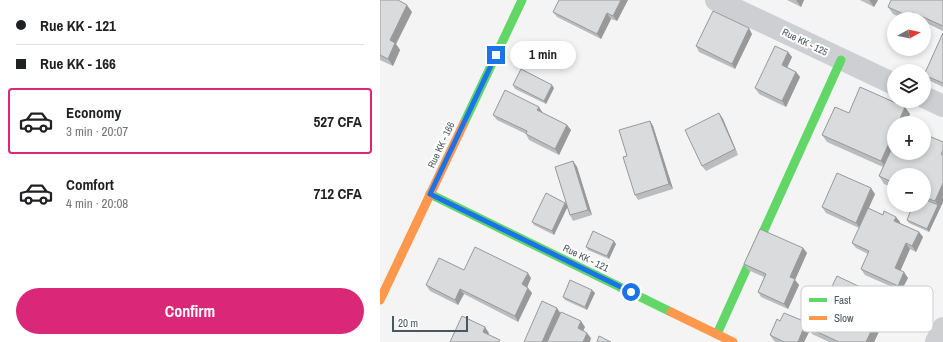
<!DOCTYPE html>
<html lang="en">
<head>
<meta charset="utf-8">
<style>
	:root { --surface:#fff; --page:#f2f2f2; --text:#202124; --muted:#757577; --line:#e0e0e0; --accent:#db2777 }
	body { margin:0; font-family:"Archivo Narrow",sans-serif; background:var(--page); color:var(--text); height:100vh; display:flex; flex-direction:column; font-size:15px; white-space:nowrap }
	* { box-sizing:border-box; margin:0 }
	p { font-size:13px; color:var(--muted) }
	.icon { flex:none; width:22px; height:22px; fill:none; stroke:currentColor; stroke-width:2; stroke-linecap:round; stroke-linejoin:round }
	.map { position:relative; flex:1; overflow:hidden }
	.drawer { display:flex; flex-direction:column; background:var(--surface); width:380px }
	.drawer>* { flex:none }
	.guide { display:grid; align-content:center; height:88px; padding:0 16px; background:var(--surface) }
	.needle { width:26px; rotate:82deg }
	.tools { position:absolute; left:507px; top:12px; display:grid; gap:8px }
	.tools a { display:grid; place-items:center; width:44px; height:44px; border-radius:50%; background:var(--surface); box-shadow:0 2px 6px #0003; font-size:20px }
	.scale { position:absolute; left:12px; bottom:10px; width:76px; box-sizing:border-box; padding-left:4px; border:2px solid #4a5760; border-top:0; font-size:11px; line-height:14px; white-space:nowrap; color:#4a5760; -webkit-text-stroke:3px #fff; paint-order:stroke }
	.end { position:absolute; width:18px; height:18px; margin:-9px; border:5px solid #1a73e8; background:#fff; box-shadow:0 0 0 2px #fff }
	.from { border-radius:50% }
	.bubble { position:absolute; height:28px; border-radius:14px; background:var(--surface); box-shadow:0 2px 6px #0003; font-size:13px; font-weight:700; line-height:28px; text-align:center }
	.guide b { display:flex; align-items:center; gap:14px; height:38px; font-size:15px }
	.guide b+b { border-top:1px solid var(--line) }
	.guide i { width:10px; height:10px; background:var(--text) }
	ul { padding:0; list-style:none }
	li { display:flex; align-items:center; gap:12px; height:66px; margin:0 8px 6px; padding:0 8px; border:2px solid transparent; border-radius:4px }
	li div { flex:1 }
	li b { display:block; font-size:15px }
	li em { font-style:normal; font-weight:700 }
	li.selected { border-color:var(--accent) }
	li>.icon { width:36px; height:36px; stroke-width:1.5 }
	.action { display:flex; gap:8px; margin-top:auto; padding:8px 16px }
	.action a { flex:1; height:46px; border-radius:24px; background:var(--accent); color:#fff; font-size:16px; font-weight:700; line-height:46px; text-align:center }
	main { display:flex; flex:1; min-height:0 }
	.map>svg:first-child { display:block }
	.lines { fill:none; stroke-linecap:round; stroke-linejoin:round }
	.street { stroke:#cdcfd2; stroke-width:22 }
	.fast { stroke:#63d668; stroke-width:9 }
	.slow { stroke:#ff974d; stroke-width:9 }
	.wall { fill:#bbbcbd }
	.shaded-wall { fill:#99999a }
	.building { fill:#dadbdc; stroke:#99999a }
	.route { stroke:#1a73e8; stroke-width:5 }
	.labels { text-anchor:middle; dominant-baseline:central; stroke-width:4; stroke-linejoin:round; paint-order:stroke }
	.street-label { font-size:10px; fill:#4a5760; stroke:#fff }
	.key { fill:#fff; stroke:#c9cdcf; stroke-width:1 }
	.key-label { font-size:11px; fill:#4a5760 }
</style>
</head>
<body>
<main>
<section class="drawer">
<div class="guide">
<b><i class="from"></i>Rue KK - 121</b>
<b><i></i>Rue KK - 166</b>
</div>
<ul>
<li class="selected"><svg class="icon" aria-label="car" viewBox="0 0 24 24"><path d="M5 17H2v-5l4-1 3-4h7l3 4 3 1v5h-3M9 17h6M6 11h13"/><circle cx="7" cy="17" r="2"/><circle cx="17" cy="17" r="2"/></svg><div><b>Economy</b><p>3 min · 20:07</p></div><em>527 CFA</em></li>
<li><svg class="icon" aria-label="car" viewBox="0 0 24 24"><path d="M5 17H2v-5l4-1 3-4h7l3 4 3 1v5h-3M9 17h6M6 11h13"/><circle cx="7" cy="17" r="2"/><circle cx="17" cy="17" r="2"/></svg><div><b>Comfort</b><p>4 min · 20:08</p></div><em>712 CFA</em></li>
</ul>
<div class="action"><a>Confirm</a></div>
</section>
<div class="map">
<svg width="563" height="342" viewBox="0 0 563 342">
	<rect width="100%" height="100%" fill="#f4f4f4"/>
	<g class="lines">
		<path class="street" d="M336,0L514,84
			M544,97L563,106
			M556,342L563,328"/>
		<path class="fast" d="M84,123L142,0
			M50,194L291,312
			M337,334L461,60"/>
		<path class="slow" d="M0,300L84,123
			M291,312L353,342"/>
	</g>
	<path class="wall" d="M0,0L32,12L16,44L20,50L13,66L0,60Z
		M179,0H248L237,21L231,19L221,39L177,17L173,12Z
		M407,0H424L421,7Z
		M480,0H498L494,7Z
		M563,0V31L544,22V19H524L513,14L508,7Z
		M563,33V87L548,80L544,75Z
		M372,34L355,69L319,52L316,46Z
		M408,52L412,57L407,67L416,72L420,77L406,107L379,94L375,88Z
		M133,85L174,88L166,104L135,89Z
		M480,87L525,107L530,114L526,123H514V153H544V134L563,142V202L549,232L529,223L527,220L533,205H544V175H514V188L504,184L499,176L503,167L447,142L442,135L455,107L469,113Z
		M163,113L187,125L191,130L179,155L149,140L146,134L117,120L113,115Z
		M339,113L343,119L358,155L326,171L322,166Z
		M270,121L273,126L293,189L258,200L255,195L247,156Z
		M193,161L197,167L212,215L193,221L190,215L187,207L174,235L154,225L152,222L185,203Z
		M495,194L488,209L503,215L516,217L520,222V223L539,232L543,237L536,252L530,249L520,271L528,278L521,291L485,275L481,269L488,254L476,248L472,243L479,228L446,213L442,207Z
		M236,244L229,259L208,250L206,247Z
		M423,248L427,253L415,280L419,285L408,309L381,297L378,292L384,277L368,270L364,264Z
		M84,270L151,278L147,287L152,293L138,322L84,294L78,305L50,291L46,285Z
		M212,290L215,293L207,310L185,300L183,297Z
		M495,294L500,302L497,308L506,317L494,342H449L432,334L430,330L424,342H396L394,341L390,335L400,321L426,322L428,325L447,297Z"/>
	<path class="shaded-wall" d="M241,0H248L237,21L233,16Z
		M416,0H424L421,7Z
		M489,0H498L494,7Z
		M27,5L32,12L16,44L20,50L13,66L8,59L10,40Z
		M532,12L537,19H531L530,17Z
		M227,13L231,19L221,39L217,34Z
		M369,28L372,34L355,69L352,64Z
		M408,52L412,57L406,70L402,65Z
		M416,72L420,77L406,107L402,101Z
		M172,85L174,88L166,104L164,101Z
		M159,107L163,113L157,110Z
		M525,107L530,114L526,123H518Z
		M339,113L343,119L358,155L355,149Z
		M270,121L273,126L293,189L289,184Z
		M187,125L191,130L179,155L175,149Z
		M514,132V150L506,168L501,161Z
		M193,161L197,167L212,215L208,210Z
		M563,183V202L549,232L547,229L558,205L555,201Z
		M491,188L495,194L480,228L476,223Z
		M185,203L188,206L174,235L172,231Z
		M516,217L520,222L518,226L514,221Z
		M539,232L543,237L536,252L532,246Z
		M234,241L236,244L229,259L227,256Z
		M526,243L530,249L519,274L515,268Z
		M423,248L427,253L415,280L419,285L408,309L404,304L410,277Z
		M524,272L528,278L521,291L518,286Z
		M148,273L151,278L146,290L142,284Z
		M148,288L152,293L138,322L135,316Z
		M80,289L84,294L78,305L75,300Z
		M212,290L215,293L207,310L205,307Z
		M495,294L500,302L495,311L490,304Z
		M177,308L181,314L169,342H162Z
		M501,310L506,317L494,342H486Z
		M201,321L205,327L202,334L198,328Z
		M426,322L430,328L427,327L430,330L424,342H418Z
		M105,327L109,333L107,337L103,332Z
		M207,333L211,338L210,342H203Z"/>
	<path class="building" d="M0,0H18L27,5L10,40L15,43L8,59L0,55Z
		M179,0H241L233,16L227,13L217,34L173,12Z
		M511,0H563V26L532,12L530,17L508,7Z
		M333,11L369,28L352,64L316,46Z
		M563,33V83L544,75Z
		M395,46L408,52L402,65L416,72L402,101L375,88Z
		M141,69L172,85L164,101L133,85Z
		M480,87L525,107L518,123H514V132L501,161L442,135L455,107L469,113Z
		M125,90L159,107L157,110L187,125L175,149L146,134L147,131L113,115Z
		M339,113L355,149L322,166L305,130Z
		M270,121L289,184L255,195L243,157L247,156L239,130Z
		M544,134L563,142V150L561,154L563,155V183L555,201L544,197V175H514V183L499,176L512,148L514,149V153H544Z
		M193,161L208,210L190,215L175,167Z
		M457,173L491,188L476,223L442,207Z
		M166,193L185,203L172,231L152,222Z
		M544,199L558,205L547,229L527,220L533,205H544Z
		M488,208L503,215L504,211L516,217L514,221L539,232L532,246L526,243L515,268L524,272L518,286L481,269L489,251L472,243Z
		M380,229L423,248L410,277L415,279L404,304L378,292L386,274L364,264Z
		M213,231L234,241L227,256L206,247Z
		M95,247L148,273L142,284L148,288L135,316L80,289L75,300L46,285L59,258L84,270Z
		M457,276L495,294L490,304L501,310L486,342H459L427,327L442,295L447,297Z
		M190,280L212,290L205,307L183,297Z
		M162,301L177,308L162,342H144Z
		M181,312L201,321L198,328L207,333L203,342H167Z
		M404,313L426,322L418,342H404L390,335L397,319L400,321Z
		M82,316L105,327L103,332L120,340L119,342H70Z
		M219,336L231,342H217Z"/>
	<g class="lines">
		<path class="route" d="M116,55L50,194L251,292"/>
	</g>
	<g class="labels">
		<g class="street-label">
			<text transform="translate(425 42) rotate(26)">Rue KK - 125</text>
			<text transform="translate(61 145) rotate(-65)">Rue KK - 166</text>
			<text transform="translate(206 258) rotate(26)">Rue KK - 121</text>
		</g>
	</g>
	<rect x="421" y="286" width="132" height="46" rx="6" class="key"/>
	<rect x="429" y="298" width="18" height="4" fill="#63d668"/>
	<rect x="429" y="316" width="18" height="4" fill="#ff974d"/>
	<g class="key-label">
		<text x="454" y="304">Fast</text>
		<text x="454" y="322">Slow</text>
	</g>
</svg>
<div class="tools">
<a><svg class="needle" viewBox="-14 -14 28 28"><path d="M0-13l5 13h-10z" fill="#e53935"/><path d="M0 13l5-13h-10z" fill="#757577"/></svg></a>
<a><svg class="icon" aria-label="layers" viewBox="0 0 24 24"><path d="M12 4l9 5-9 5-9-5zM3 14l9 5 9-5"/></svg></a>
<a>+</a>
<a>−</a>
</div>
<div class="scale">20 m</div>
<i class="end from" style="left:251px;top:292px"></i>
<i class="end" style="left:116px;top:55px"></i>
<div class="bubble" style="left:130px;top:41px;width:66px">1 min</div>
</div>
</main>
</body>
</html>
